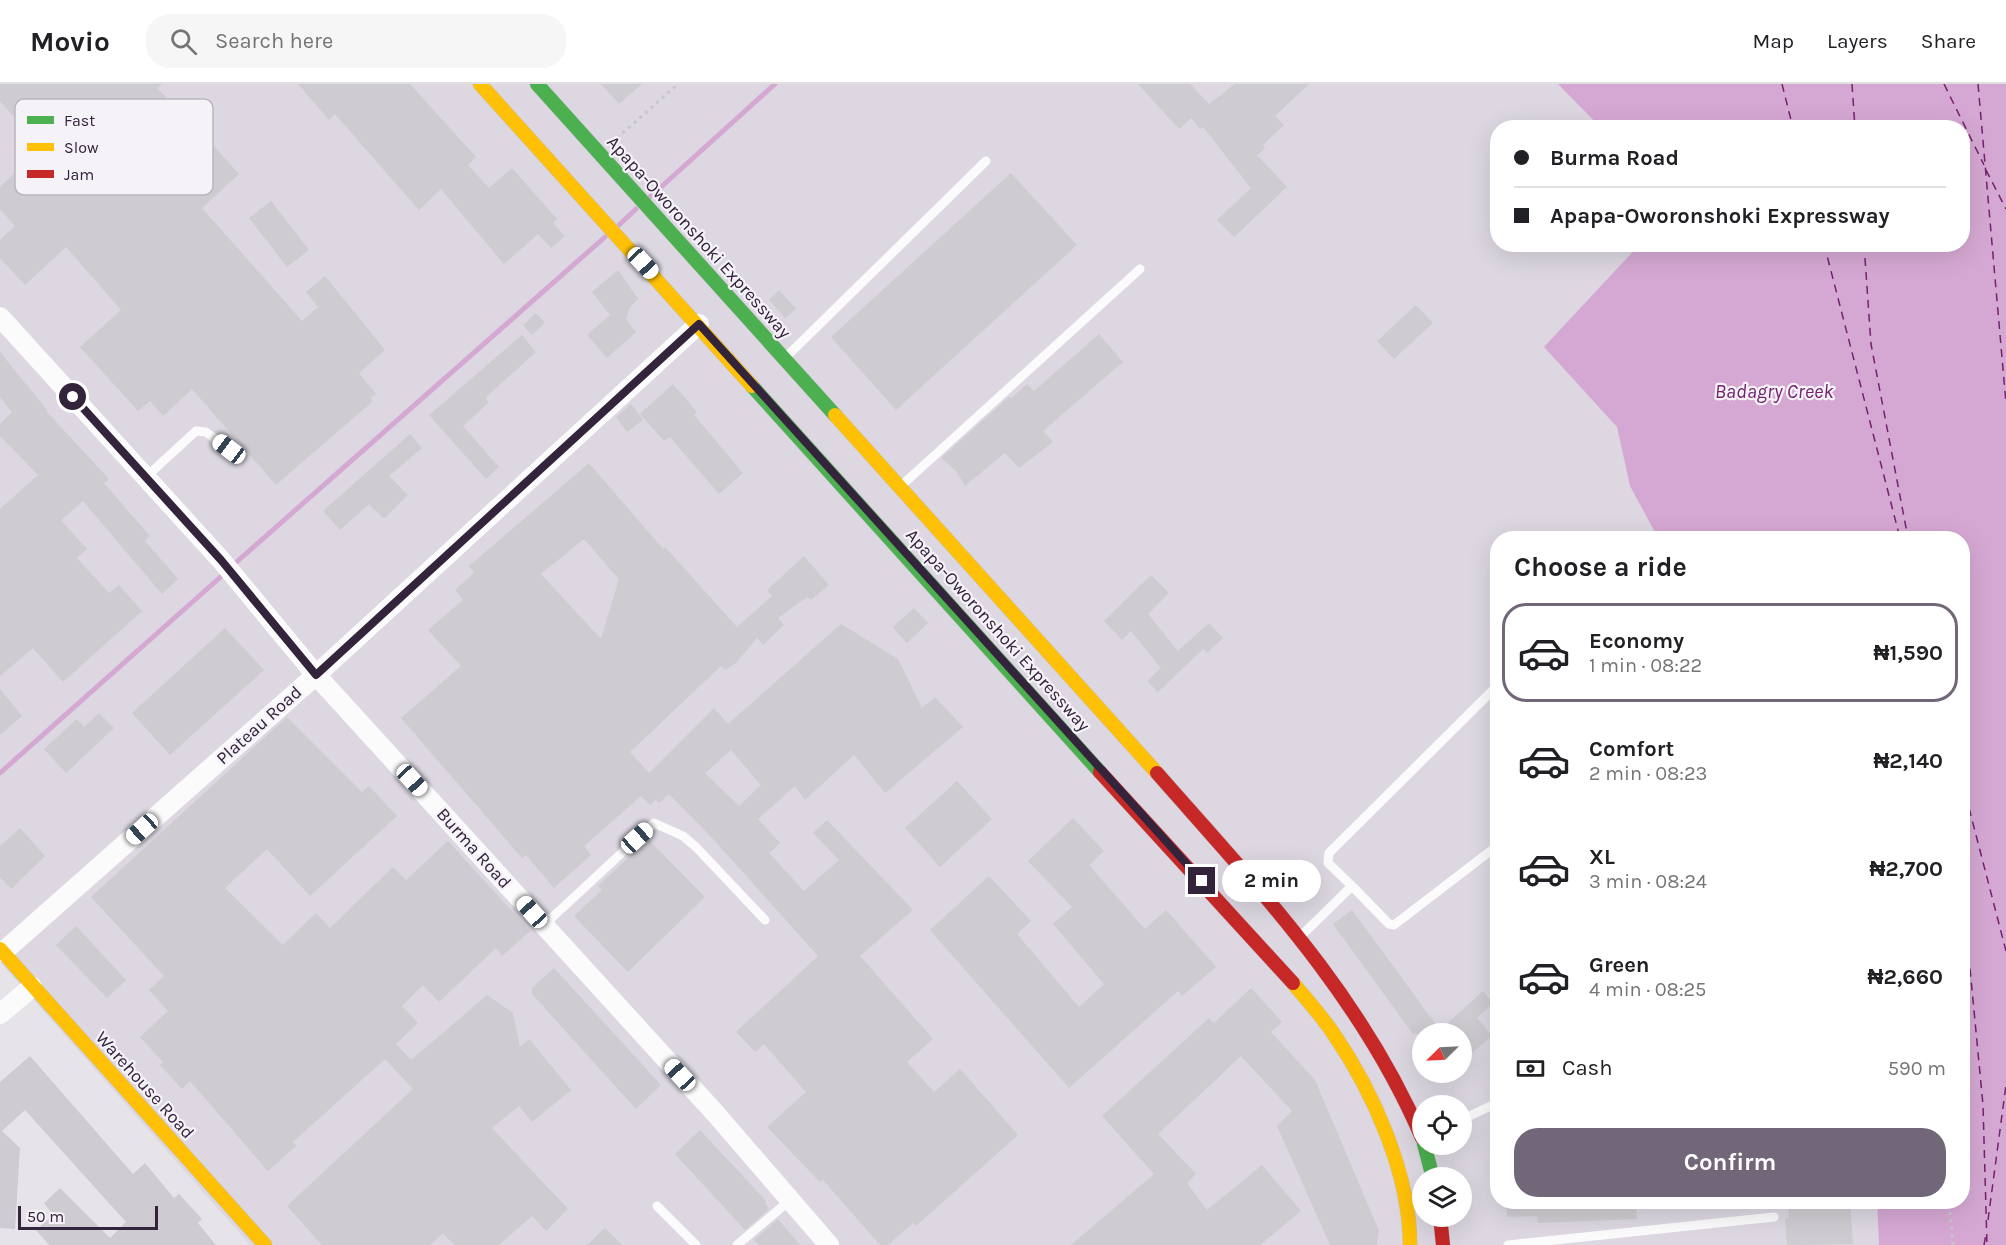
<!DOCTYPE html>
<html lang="en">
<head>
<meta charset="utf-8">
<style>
	:root { --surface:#fff; --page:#f6f6f6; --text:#202124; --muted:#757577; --line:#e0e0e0; --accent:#726778 }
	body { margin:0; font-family:Karla,sans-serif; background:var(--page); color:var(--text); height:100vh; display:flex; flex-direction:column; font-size:22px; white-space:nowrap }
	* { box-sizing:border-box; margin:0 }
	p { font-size:20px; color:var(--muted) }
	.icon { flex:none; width:33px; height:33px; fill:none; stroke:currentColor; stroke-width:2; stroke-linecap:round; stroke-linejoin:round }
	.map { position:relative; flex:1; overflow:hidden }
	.side { position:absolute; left:1490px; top:447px; width:480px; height:678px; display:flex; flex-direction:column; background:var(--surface); border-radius:24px; box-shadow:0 6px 24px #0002 }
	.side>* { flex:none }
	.banner { position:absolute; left:1490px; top:36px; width:480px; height:132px; border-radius:24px; box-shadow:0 6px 24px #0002; display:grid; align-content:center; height:132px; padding:0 24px; background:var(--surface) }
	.needle { width:39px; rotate:246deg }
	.buttons { position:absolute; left:1412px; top:939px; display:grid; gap:12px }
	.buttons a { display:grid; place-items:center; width:60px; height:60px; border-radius:50%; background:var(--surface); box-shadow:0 6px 24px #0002; font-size:30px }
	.scale { position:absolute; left:18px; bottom:15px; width:140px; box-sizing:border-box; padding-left:6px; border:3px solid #33233b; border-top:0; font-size:16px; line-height:21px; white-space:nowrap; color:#33233b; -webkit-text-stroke:4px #f5f3f8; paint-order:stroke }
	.end { position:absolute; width:27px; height:27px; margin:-14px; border:8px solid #33233b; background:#fff; box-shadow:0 0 0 3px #fff }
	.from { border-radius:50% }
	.bubble { position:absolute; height:42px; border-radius:21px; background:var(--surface); box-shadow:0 6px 24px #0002; font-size:20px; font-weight:700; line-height:42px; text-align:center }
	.car { position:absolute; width:18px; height:36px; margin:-18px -9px; border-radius:8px; box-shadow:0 0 4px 2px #0007; background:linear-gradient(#fff 24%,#345 0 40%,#fff 0 76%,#345 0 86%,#fff 0) }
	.banner b { display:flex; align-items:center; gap:21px; height:57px; font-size:22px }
	.banner b+b { border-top:2px solid var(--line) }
	.banner i { width:15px; height:15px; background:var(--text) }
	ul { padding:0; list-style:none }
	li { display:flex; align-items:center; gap:18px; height:99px; margin:0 12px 9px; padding:0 12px; border:3px solid transparent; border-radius:24px }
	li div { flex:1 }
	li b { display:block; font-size:22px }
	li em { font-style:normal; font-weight:700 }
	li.active { border-color:var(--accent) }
	li>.icon { width:54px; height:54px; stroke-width:1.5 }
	h2 { padding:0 24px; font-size:27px; line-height:72px }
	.pay { display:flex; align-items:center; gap:15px; height:66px; padding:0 24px; font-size:22px }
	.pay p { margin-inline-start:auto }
	.action { display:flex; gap:12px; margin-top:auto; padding:12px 24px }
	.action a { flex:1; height:69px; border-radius:24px; background:var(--accent); color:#fff; font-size:24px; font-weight:700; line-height:69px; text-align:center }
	header { display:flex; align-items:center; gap:36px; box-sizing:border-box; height:84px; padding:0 30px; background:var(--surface); border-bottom:2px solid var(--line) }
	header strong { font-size:28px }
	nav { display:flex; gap:33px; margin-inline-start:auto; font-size:21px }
	.search { width:420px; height:54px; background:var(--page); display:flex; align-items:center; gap:15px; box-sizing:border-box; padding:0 21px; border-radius:24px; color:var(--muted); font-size:22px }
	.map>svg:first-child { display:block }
	.built { fill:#dcd7e1; fill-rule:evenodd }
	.water { fill:#d5a8d3 }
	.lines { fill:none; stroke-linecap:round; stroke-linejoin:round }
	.stream { stroke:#d5a8d3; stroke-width:5 }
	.ferry { stroke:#74216e; stroke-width:1.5; stroke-dasharray:8 6; stroke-linecap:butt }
	.building { fill:#cecbd1; fill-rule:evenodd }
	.fast-casing { stroke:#c5c0c8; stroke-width:15 }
	.slow-casing { stroke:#c5c0c8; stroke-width:15 }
	.jam-casing { stroke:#c5c0c8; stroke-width:15 }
	.path { stroke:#c8c5cc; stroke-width:3; stroke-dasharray:3 4.5; stroke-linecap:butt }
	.lane { stroke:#fbfbfc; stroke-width:9 }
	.street { stroke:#fbfbfc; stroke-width:20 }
	.fast { stroke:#4caf50; stroke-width:14 }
	.slow { stroke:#ffc107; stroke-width:14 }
	.jam { stroke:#c62828; stroke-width:14 }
	.route { stroke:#33233b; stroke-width:8 }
	.labels { text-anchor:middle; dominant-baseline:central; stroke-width:4.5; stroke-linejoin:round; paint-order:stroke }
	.street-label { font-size:18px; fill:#33233b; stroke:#f5f3f8 }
	.water-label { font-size:20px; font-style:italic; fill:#74216e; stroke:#f5f3f8 }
	.key { fill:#f5f3f8; stroke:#bbb5bf; stroke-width:1.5 }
	.key-label { font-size:16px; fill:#33233b }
</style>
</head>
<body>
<header>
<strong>Movio</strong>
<div class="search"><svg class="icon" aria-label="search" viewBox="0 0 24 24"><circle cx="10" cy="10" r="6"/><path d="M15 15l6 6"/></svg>Search here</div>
<nav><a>Map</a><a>Layers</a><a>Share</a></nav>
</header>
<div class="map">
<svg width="2006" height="1161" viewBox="0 0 2006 1161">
	<rect width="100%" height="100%" fill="#e7e4e9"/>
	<path class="built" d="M0,0H1558L1600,43L1497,44V160L1639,161L1545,263L1617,343L1630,402L1658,454H1497V1118H1877L1879,1161H250L0,878ZM1422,950H1461V988H1422ZM1422,1022H1461V1060H1422ZM1422,1094H1461V1132H1422Z"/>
	<path class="water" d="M1558,0H2006V1161H1879L1877,1118H1962V454H1658L1630,402L1617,343L1544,263L1639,161L1962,160V44L1600,43Z"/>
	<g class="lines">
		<path class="stream" d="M650,113L775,0
			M619,141L636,125
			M232,482L605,153
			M0,689L225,489"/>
		<path class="ferry" d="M1782,0L1793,44
			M1852,0L1855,44
			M1944,0L1984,81
			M1978,0L2006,319
			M1986,86L2006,125
			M1824,160L1900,454
			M1864,160L1871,260L1908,454
			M1962,697L2006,867
			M1962,801L1983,1021L1987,1161
			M1988,1136L2006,1001
			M1984,1161L1986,1150"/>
	</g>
	<path class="building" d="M0,0H162L157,4L179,27L166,40L144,16L112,46L95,28L47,71L0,17Z
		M298,0H410L476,73L468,81L489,104L512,84L557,135L553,139L565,152L551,164L538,150L504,180L441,105L419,126L335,30L329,36Z
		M601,0H642L619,20Z
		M1138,0H1190L1209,20L1235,0H1309L1275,32L1284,41L1263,61L1265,64L1257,71L1287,103L1234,153L1217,136L1251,104L1203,43L1200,45L1191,34L1179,45Z
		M111,54L161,109L197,79L195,77L212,60L239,90L202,124L302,237L318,223L306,208L325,192L385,266L359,289L376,310L370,314L373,317L276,401L192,305L163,332L150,317L138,327L80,263L121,226L66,163L25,201L0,174V156L15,142L0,125V103L22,82L49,111Z
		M1011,89L1077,161L896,326L831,253Z
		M271,117L309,166L287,183L249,134Z
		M618,186L638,215L630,223L626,236L636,248L607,274L587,251L610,231L592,208Z
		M779,206L796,225L785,234L769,216Z
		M1416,221L1433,239L1394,275L1377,257Z
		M536,229L545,239L532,251L523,241Z
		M1099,250L1123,278L1043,347L1053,358L1019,384L1005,369L965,402L956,387L941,374L1009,313L1011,314L1027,300L1034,307Z
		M522,251L536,268L486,313L488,319L463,342L499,383L486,395L429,331Z
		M0,268L47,326L46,327L109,395L104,399L150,452L145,457L178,495L162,510L83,417L61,436L87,465L77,474L109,509L119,501L142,527L63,598L33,564L0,592V425L38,391L0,352V340L12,328L0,313Z
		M673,300L697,328L694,331L743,389L719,410L670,353L664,357L640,330Z
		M631,320L643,336L627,348L616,333Z
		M410,350L422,364L389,392L408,411L384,435L369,420L340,446L323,427Z
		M589,379L663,465L665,463L737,543L772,512L767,506L804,472L829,501L811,516L807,513L778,534L784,541L763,561L757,554L736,579L725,586L721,582L630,668L649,689L714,624L728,640L841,540L898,575L922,624L935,613L963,643L885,709L854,671L805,716L795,702L758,735L780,759L769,769L804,807L839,776L813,749L827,736L913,826L860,872L933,955L907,978L934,1008L960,985L1018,1051L916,1142L913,1139L888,1161H880L823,1096L820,1098L767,1043L806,1008L764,960L755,968L736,948L818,872L714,756L669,710L659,719L656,716L650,721L641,712L584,762L591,771L554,804L526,771L522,774L401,634L461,582L428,546L463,516L455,506L474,489L469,482ZM584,455L619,495L601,555L541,490ZM731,666L761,701L739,722L705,689Z
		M1151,491L1169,509L1148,530L1178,567L1209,539L1223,554L1207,569L1203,565L1158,608L1147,597L1161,584L1131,547L1122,556L1104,537Z
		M914,524L928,539L907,559L893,543Z
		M225,544L264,586L170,671L132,629Z
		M0,605L22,632L0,651Z
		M99,629L114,644L66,689L44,665L77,635L84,643Z
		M287,633L362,708L369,702L397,732L310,812L267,765L225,804L283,861L316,829L330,844L393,783L406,796L448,757L530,847L502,872L496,864L439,918L423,901L402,922L418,939L396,960L411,976L487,911L513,929L520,963L529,955L571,1006L532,1038L519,1022L492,1044L568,1125L546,1147L532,1132L499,1161H454L443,1149L430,1161H322L287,1122L413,1005L385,975L293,1058L296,1062L268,1087L190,997L182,1005L160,981L163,978L140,953L168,927L149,906L164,892L91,813Z
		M957,697L992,735L940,783L905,744Z
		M1073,734L1104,767L1089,781L1145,845L1166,826L1216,883L1182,912L1178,907L1069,1004L930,846L989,792L1031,837L1017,850L1079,923L1104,900L1053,840L1072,823L1028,777Z
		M20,744L45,772L11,805L0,793V762Z
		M648,755L705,813L628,888L574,832L602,806L598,802Z
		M1352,826L1440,946L1483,907L1493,919L1477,934L1492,952L1461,978V950H1413L1333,840Z
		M76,842L126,896L107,914L56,861Z
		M554,884L661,1001L636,1025L532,910V904Z
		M1251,904L1282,938L1271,948L1315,996L1379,1147L1377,1161H1330L1277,1042L1292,1027L1241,972L1158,1050L1196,1090L1187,1099L1207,1126L1262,1081L1301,1127L1260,1161H1071L1154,1090L1102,1032L1209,934L1214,939Z
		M30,972L133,1090L145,1079L174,1114L179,1110L202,1135L198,1139L216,1161H49L36,1146L53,1131L44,1119L60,1104L110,1154L126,1138L25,1026L2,1047L20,1064L15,1145L0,1144V998Z
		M700,1046L766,1117L765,1119L769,1125L745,1146L675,1070Z
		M1506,1118H1636L1637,1135L1538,1139L1537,1132L1507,1133Z
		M1788,1118H1850L1853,1160L1787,1161L1785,1134H1789Z
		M778,1135L800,1161H759L754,1156Z
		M605,1144L622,1161H587Z"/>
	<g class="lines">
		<g class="fast-casing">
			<path id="fast" d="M537,0L835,331
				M752,302L1100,688
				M1424,1060L1433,1094"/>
		</g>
		<g class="slow-casing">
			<path id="slow" d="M480,0L752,302
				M835,331L1157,689
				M0,865L265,1161
				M1293,899C1306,915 1321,931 1333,949C1373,1007 1410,1090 1410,1161"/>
		</g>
		<g class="jam-casing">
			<path id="jam" d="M1100,688L1293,899
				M1157,689C1258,804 1361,911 1422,1054
				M1440,1132L1443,1161"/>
		</g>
		<path class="path" d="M617,54L678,0
			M1950,1128L1953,1161"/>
		<path class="lane" d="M786,273L986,77
			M146,393L196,347L206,348L229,365
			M902,401L1140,185
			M1352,802L1389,840L1394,841L1497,762
			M544,841L654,739L683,752L696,763L765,836
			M1304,849L1352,802L1328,779L1329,769L1497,602
			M1461,1036L1497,1019
			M657,1122L696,1161
			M737,1161L789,1117
			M1508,1161L1774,1133"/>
		<path class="street" d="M0,233L221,476L316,591L715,1029L829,1161
			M3,868L316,591L699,240
			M0,930L32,903"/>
		<use href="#fast" class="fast"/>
		<use href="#slow" class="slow"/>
		<use href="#jam" class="jam"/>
	</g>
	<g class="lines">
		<path class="route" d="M73,313L221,476L316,591L699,240L1202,797"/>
	</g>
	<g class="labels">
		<g class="street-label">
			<text transform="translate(699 153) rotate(48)">Apapa-Oworonshoki Expressway</text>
			<text transform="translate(998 546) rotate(48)">Apapa-Oworonshoki Expressway</text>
			<text transform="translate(259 641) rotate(-42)">Plateau Road</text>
			<text transform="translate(474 764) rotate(48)">Burma Road</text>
			<text transform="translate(145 1001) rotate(48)">Warehouse Road</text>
		</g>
		<g class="water-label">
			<text x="1774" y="307">Badagry Creek</text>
		</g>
	</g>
	<rect x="15" y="15" width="198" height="96" rx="9" class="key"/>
	<rect x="27" y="32" width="27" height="8" fill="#4caf50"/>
	<rect x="27" y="59" width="27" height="8" fill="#ffc107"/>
	<rect x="27" y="86" width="27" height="8" fill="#c62828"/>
	<g class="key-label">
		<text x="64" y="42">Fast</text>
		<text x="64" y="69">Slow</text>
		<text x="64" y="96">Jam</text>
	</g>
</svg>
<div class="buttons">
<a><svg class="needle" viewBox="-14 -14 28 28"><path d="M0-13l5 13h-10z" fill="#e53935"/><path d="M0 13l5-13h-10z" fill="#757577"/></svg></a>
<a><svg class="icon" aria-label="locate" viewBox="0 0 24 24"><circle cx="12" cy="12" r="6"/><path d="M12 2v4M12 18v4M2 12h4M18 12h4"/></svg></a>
<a><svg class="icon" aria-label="layers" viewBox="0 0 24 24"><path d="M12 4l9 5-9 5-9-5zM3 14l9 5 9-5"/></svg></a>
</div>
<div class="scale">50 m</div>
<i class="end from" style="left:73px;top:313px"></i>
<i class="end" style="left:1202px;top:797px"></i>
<div class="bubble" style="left:1222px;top:776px;width:99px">2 min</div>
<i class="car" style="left:643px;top:179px;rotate:137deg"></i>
<i class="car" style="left:229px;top:365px;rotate:307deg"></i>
<i class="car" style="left:412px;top:696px;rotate:137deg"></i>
<i class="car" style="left:142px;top:745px;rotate:228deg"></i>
<i class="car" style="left:637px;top:754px;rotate:48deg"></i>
<i class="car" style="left:532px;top:828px;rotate:318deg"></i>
<i class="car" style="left:680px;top:991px;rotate:317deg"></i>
<div class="banner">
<b><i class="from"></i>Burma Road</b>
<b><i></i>Apapa-Oworonshoki Expressway</b>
</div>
<section class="side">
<h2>Choose a ride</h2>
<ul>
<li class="active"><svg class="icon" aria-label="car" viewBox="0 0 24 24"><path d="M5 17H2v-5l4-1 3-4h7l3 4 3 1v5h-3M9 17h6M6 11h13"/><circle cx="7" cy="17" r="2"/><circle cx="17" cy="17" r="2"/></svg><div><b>Economy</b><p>1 min · 08:22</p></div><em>₦1,590</em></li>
<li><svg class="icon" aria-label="car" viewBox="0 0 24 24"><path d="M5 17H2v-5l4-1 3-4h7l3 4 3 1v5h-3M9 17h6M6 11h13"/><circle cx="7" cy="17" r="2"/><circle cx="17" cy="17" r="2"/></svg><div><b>Comfort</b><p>2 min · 08:23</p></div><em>₦2,140</em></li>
<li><svg class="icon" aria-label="car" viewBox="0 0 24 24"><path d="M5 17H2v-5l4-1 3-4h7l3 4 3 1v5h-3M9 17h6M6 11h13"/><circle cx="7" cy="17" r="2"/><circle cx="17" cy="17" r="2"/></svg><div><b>XL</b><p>3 min · 08:24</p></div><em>₦2,700</em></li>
<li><svg class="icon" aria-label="car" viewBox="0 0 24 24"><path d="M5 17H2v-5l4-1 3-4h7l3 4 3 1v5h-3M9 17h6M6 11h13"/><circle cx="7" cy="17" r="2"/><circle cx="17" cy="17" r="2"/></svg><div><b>Green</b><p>4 min · 08:25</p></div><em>₦2,660</em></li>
</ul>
<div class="pay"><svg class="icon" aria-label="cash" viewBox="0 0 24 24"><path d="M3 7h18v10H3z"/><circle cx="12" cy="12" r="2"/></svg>Cash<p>590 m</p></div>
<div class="action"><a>Confirm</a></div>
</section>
</div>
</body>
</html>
